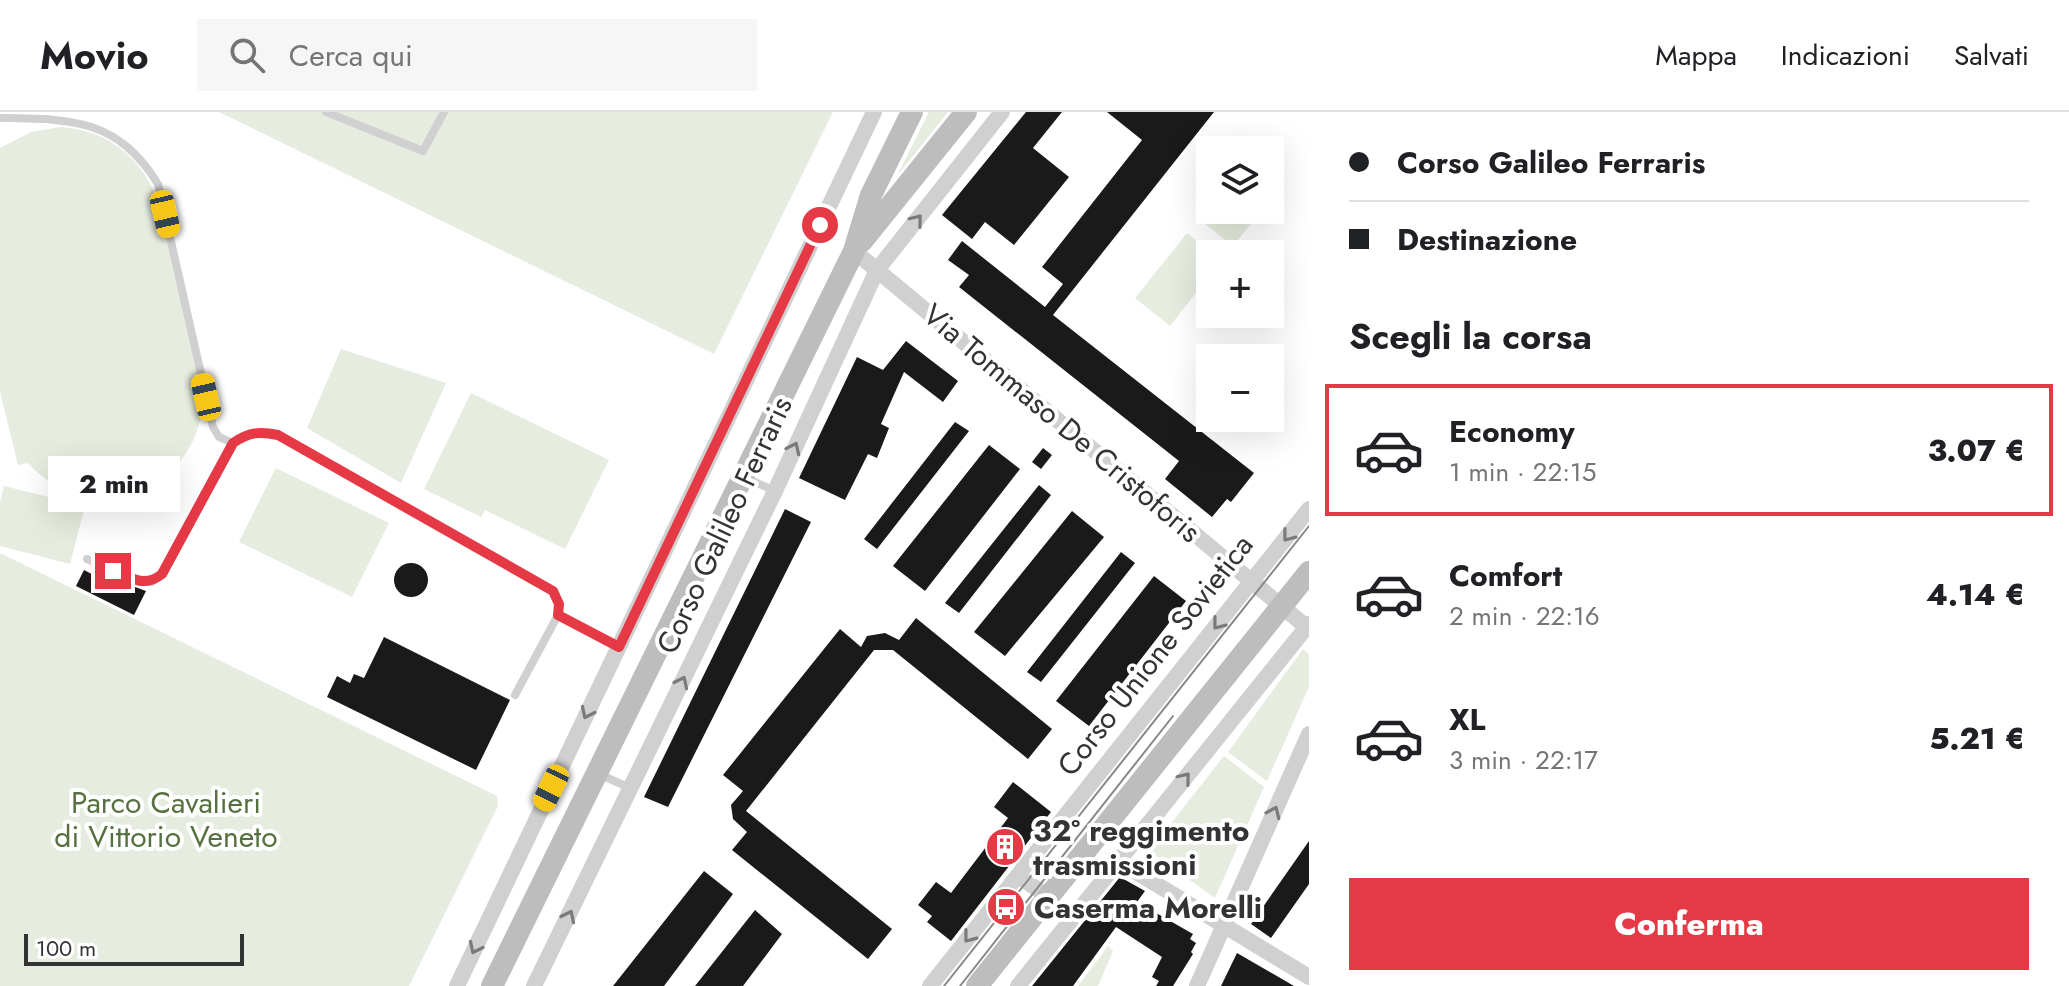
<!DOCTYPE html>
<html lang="it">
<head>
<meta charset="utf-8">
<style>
	:root { --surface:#fff; --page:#f6f6f6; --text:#202124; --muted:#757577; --line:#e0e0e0; --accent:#e63946 }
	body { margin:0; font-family:Jost,sans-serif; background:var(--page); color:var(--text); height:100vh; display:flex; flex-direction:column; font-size:30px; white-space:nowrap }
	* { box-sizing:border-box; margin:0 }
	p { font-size:26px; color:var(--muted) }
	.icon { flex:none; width:44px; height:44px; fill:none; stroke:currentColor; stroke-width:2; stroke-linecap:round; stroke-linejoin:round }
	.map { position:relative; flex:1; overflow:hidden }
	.panel { display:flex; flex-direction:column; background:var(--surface); width:760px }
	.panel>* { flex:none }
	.guide { display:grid; align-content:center; height:176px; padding:0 40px; background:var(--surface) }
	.tools { position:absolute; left:1196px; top:24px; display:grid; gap:16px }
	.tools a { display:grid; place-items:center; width:88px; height:88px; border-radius:0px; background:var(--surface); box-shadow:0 8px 32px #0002; font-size:40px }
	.scale { position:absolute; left:24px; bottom:20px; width:220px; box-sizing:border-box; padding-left:8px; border:4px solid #333; border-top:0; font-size:22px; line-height:28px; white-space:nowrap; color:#333; -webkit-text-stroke:6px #fff; paint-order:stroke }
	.end { position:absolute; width:36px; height:36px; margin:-18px; border:10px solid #e63946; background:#fff; box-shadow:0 0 0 4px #fff }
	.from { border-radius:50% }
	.bubble { position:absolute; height:56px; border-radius:0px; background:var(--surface); box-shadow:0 8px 32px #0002; font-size:26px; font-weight:800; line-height:56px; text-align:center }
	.car { position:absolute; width:24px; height:48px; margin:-24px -12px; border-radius:10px; box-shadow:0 0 6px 2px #0007; background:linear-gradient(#f5c518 24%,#345 0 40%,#f5c518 0 76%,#345 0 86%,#f5c518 0) }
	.guide b { display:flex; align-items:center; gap:28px; height:76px; font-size:30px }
	.guide b+b { border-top:2px solid var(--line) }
	.guide i { width:20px; height:20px; background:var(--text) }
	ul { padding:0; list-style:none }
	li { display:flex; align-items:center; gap:24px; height:132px; margin:0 16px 12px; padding:0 24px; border:4px solid transparent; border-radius:0px }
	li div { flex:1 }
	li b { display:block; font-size:30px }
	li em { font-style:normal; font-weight:800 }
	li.on { border-color:var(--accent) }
	li>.icon { width:72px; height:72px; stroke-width:1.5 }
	h2 { padding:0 40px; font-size:36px; line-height:96px }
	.button { display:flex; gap:16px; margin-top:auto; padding:16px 40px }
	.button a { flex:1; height:92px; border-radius:0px; background:var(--accent); color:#fff; font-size:32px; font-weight:800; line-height:92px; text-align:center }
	header { display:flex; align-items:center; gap:48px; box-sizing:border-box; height:112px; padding:0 40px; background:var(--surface); border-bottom:2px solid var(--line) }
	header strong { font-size:38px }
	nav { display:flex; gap:44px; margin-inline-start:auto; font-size:28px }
	.search { width:560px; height:72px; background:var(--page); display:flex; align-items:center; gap:20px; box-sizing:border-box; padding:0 28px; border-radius:0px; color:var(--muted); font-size:30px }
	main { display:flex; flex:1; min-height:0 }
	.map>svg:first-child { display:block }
	.green { fill:#e6ecdf }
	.building { fill:#1a1a1a }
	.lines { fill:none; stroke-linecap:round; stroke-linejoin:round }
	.lane { stroke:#d0d0d0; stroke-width:8 }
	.street { stroke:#d0d0d0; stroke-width:16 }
	.secondary { stroke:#bdbdbd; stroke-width:22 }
	.tram { stroke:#888; stroke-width:2 }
	.oneway { stroke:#7a7a7a }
	.route { stroke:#e63946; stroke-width:10 }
	.labels { text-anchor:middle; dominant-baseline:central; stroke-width:8; stroke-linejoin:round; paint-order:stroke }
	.street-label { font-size:30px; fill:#333; stroke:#fff }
	.park-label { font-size:30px; fill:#56703f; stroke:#fff }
	.poi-label { font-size:30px; font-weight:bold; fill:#333; stroke:#fff; text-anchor:start }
</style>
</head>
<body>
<header>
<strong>Movio</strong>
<div class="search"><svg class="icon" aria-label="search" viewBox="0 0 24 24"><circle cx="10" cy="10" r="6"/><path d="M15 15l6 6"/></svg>Cerca qui</div>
<nav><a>Mappa</a><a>Indicazioni</a><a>Salvati</a></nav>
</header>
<main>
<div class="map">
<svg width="1309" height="874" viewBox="0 0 1309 874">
	<rect width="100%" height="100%" fill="#fff"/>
	<path class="green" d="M219,0H833L714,242Z
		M929,0H948L897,64Z
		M60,15C106,18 138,42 156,84L203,277C206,377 94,425 28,351L18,353L0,280V36L31,20Z
		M1210,93V98H1262L1233,134L1199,107Z
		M1187,121L1213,142H1210V163L1170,214L1135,186Z
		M341,237L446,271L401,371L307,316Z
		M471,281L609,348L565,437L485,398L481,405L424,377Z
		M276,356L389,411L352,485L239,430Z
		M4,374L85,394L70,452L0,434V390Z
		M0,441L497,684L498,694L409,874H0Z
		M1303,537L1309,542V575L1267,669L1228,640Z
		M1224,644L1264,675L1215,786L1149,739Z
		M1108,834L1113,839L1098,874H1078Z"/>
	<path class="building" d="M1026,0H1062L1033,36L1069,65L1014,133L985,110L972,127L942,103Z
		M1107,0H1214L1053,203L1254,361L1231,390L1227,387L1212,405L1165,367L1179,349L959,175L969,163L948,148L962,129L1045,195L1063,172L1042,155L1142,28Z
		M906,229L958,269L943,290L904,260L881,312L889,316L877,346L868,342L845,388L799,366L857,245L883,258Z
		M955,310L969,319L877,437L864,427Z
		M989,333L1020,357L925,479L893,454Z
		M1043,336L1052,343L1041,357L1032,350Z
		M1039,373L1051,383L959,501L945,491Z
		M785,397L811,410L668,695L644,685Z
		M1072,399L1104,425L1005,544L974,520Z
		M1121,440L1135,451L1041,570L1027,560Z
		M394 468a17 17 0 1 1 34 0a17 17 0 1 1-34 0Z
		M84,458L121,477L124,471L146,479L134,503L76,474Z
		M1154,464L1186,489L1089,614L1056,589Z
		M916,506L1052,617L1028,647L893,538H874L746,699L892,817L868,847L732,738L747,720L733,707L731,693L743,679L723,663L840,517L861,535L867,524L885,521L899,528Z
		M384,525L510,588L476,658L327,585L337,564L350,571L354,562L364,566Z
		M1013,670L1051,700L951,829L927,810L932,804L918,793L936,770L951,781L1008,706L994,695Z
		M1309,729V772L1271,826L1251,812Z
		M704,759L733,782L664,874H613Z
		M1120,765L1145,779L1137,790L1193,822L1190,827L1196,831L1191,840L1193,842L1173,874H1156L1159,869L1152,865L1162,845L1116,815L1073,874H1032Z
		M755,798L782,822L743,874H695Z
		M1237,841L1294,874H1221Z"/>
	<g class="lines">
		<path class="lane" d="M326,0L423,39L444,0
			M0,6C71,7 117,6 158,72L213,315L219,325L233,331
			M746,366L775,379
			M87,447L140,470H152L162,462L233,331L252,321L278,323L553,479L559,492L558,503L515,583
			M558,503L619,535
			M599,662L630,676"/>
		<path class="street" d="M854,139L1309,517
			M1118,749L1309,865
			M1018,764L1049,785
			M457,874L874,0
			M534,874L775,379L877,158L1002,0
			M930,874L1309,397
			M1018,874L1309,512
			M1197,874L1309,622"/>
		<path class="secondary" d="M862,129L966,0
			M492,874L854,139L871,83L912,0
			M977,874L1309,460"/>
		<path class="tram" d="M944,874L1309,414
			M960,874L1173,604"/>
	</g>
	<defs><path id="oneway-chevron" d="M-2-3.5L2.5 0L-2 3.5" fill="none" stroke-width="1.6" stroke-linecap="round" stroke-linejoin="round" transform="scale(2)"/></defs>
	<g class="oneway">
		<use href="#oneway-chevron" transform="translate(917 108) rotate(-51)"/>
		<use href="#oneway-chevron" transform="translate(794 336) rotate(-65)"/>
		<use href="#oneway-chevron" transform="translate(1288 424) rotate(128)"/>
		<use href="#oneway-chevron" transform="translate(1218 512) rotate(128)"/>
		<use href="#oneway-chevron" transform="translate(682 570) rotate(-64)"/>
		<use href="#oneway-chevron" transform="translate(587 601) rotate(116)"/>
		<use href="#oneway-chevron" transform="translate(1185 666) rotate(-51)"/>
		<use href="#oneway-chevron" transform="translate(1274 700) rotate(-66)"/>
		<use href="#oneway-chevron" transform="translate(569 804) rotate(-64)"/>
		<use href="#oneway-chevron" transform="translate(969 825) rotate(128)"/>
		<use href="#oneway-chevron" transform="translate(475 836) rotate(116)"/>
	</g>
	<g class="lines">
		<path class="route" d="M113,459C131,466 145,476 162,462L233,331C249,320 260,319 278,323L553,479L559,492L558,503L619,535L820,113"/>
	</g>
	<defs>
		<g id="building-disc" transform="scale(2)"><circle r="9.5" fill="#e63946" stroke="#fff"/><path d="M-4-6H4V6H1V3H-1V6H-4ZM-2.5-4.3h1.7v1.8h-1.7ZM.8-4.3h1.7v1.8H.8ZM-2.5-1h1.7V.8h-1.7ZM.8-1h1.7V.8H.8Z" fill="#fff"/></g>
		<g id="bus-disc" transform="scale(2)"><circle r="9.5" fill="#e63946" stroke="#fff"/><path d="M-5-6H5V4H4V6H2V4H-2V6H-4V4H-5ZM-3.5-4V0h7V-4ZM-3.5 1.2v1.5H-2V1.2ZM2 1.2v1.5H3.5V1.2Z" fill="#fff"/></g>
	</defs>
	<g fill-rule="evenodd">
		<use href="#building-disc" x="1005" y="735"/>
		<use href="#bus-disc" x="1006" y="795"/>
	</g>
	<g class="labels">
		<g class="street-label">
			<text transform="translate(1062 311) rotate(40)">Via Tommaso De Cristoforis</text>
			<text transform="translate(724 413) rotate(-65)">Corso Galileo Ferraris</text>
			<text transform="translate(1155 543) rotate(-52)">Corso Unione Sovietica</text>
		</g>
		<g class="park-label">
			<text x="166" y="690">Parco Cavalieri<tspan x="166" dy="34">di Vittorio Veneto</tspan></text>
		</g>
		<g class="poi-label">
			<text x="1033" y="718">32° reggimento<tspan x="1033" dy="34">trasmissioni</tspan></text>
			<text x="1034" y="795">Caserma Morelli</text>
		</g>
	</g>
</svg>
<div class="tools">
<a><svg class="icon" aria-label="layers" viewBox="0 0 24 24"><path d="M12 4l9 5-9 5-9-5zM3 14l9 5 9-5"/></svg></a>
<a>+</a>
<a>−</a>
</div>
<div class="scale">100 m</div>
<i class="end from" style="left:820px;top:113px"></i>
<i class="end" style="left:113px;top:459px"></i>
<div class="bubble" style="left:48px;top:344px;width:132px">2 min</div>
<i class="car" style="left:165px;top:102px;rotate:167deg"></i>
<i class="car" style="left:206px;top:285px;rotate:347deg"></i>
<i class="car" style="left:551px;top:676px;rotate:206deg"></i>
</div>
<section class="panel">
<div class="guide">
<b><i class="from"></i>Corso Galileo Ferraris</b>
<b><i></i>Destinazione</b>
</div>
<h2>Scegli la corsa</h2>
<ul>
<li class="on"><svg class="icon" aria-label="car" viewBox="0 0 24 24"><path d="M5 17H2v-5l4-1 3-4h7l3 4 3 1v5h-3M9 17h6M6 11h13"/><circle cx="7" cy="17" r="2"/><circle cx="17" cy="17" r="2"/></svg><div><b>Economy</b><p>1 min · 22:15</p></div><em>3.07 €</em></li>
<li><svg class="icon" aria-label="car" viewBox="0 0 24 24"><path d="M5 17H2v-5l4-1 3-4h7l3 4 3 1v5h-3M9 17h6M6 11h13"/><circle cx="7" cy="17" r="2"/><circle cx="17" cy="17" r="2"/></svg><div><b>Comfort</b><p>2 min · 22:16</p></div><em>4.14 €</em></li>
<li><svg class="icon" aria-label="car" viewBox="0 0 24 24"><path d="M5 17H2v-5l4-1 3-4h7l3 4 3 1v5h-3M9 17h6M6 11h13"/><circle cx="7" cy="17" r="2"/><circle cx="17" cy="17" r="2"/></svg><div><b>XL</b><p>3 min · 22:17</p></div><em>5.21 €</em></li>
</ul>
<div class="button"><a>Conferma</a></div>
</section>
</main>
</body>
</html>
